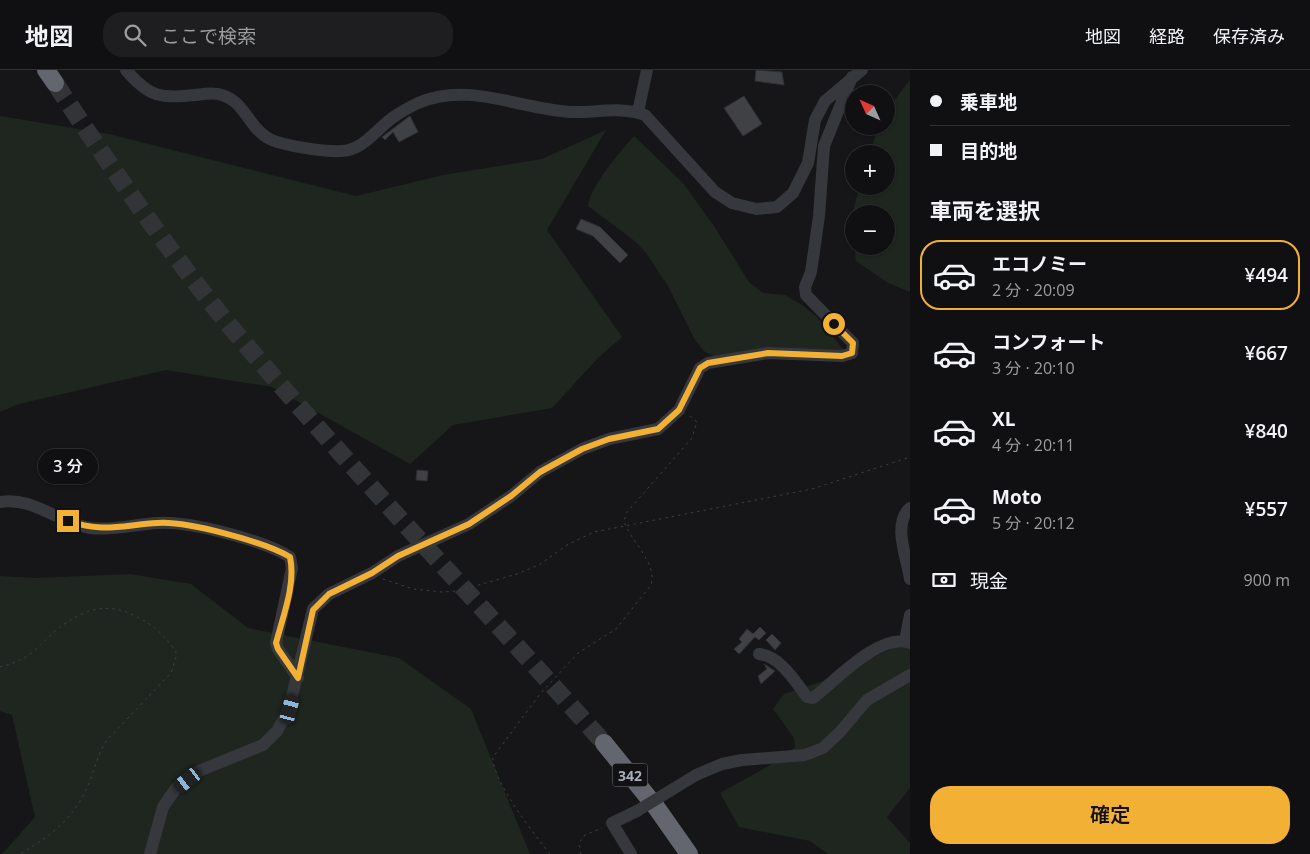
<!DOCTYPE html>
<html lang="ja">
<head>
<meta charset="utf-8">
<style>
	:root { --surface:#101012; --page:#1e1e20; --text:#f1f3f6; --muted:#9c9d9f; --line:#303032; --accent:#f2b134 }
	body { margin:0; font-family:"Open Sans","Noto Sans JP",sans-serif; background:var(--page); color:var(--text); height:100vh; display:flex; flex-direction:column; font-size:19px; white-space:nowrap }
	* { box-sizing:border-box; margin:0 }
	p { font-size:16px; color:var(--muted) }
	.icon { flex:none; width:28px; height:28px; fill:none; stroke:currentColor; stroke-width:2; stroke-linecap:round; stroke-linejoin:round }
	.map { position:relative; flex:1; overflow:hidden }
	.sheet { display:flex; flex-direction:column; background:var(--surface); width:400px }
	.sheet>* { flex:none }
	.banner { display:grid; align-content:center; height:110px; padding:0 20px; background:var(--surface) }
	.needle { width:32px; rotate:315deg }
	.fabs { position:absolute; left:845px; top:15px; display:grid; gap:10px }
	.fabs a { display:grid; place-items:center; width:50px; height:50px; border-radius:50%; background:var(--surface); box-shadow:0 1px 4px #0004,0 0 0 1px var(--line); font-size:25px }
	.end { position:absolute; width:22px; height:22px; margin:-11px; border:6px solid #f2b134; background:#111; box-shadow:0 0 0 2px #111 }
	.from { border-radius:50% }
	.bubble { position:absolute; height:35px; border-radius:18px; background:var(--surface); box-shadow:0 1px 4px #0004,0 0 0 1px var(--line); font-size:16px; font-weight:600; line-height:35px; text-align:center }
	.car { position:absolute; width:15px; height:30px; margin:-15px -8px; border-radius:6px; box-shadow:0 0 4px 1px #0007; background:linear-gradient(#222 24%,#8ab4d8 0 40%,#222 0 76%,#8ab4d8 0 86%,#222 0) }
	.banner b { display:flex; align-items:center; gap:18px; height:48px; font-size:19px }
	.banner b+b { border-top:1px solid var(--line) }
	.banner i { width:12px; height:12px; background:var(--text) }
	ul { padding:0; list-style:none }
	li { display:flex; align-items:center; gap:15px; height:70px; margin:0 10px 8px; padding:0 10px; border:2px solid transparent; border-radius:20px }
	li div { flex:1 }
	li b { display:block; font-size:19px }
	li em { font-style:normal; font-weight:600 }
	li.on { border-color:var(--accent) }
	li>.icon { width:45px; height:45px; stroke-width:1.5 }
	h2 { padding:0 20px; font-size:22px; line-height:60px }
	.pay { display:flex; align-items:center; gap:12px; height:55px; padding:0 20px; font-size:19px }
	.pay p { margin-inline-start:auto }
	.primary-button { display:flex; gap:10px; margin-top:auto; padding:10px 20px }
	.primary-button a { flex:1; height:58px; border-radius:20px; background:var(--accent); color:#111; font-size:20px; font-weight:600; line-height:58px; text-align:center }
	header { display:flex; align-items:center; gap:30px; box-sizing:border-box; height:70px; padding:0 25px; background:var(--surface); border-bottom:1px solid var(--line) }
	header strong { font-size:24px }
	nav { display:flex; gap:28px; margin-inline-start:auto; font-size:18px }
	.search { width:350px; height:45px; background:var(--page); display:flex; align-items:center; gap:12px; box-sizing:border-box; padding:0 18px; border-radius:20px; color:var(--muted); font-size:19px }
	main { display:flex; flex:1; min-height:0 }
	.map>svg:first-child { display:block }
	.green { fill:#1e261f }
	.building { fill:#404145; stroke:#303034 }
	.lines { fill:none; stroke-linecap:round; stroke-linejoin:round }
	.highway-tunnel { stroke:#333438; stroke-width:18; stroke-dasharray:18 9; stroke-linecap:butt }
	.path { stroke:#3d3f44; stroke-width:1; stroke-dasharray:2.5 4; stroke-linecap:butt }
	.minor { stroke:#37383d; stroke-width:12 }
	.highway { stroke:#63666e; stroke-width:18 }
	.minor-bridge { stroke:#37383d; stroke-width:12 }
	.route { stroke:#f2b134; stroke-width:6 }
	.labels { text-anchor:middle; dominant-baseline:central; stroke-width:4; stroke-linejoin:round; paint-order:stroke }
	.shield { fill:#111113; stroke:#7b7e86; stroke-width:1 }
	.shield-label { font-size:14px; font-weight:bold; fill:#a8adb8 }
</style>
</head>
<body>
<header>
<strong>地図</strong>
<div class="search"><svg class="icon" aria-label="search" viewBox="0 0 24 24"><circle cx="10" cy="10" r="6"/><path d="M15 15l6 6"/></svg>ここで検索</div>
<nav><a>地図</a><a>経路</a><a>保存済み</a></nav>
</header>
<main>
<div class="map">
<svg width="910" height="784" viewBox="0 0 910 784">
	<rect width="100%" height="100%" fill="#161618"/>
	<path class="green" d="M910,10V222L888,213L856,191L854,176H886V144H854V173L851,148L860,116H886V84H870L878,56H886V41Z
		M0,46L109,64L356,126L443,105L542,89L606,60L547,160L622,267L598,288L552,338L453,355L410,394L272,317L166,300L19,334L0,342Z
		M634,66L683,113L714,156L749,212L763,223L785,225L802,235L817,247L846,283L718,288L705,282L695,270L668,216L646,183L636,172L588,136C590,116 621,81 634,66Z
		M130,504L191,514L248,558L399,588L471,639L530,784H2L35,747L12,645L0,641V506L35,508Z
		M910,570V718L887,747L910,773V784H828L810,771L739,757L720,723L781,689L795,677L794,668L773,639L784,624L820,612Z"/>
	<path class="building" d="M756,0L782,2L784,15L755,11Z
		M744,26L762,54L743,66L724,38Z
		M410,46L418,62L399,72L393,62L385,70L382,67Z
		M581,149L600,157L628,185L620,193L593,166L576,159Z
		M417,400L428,401L427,411L416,410Z
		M760,557L766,563L759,570L755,567L739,584L734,579L742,572L739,569L747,559L753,564Z
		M772,564L781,573L775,580L766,570Z
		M764,594L775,601L761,614L758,606L767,599Z"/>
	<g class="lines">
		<path class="highway-tunnel" d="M55,13C110,96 166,178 229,255C349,398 480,533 604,673"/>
		<path class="path" d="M383,509L413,519L442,522L458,521L517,504L539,495L567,475L594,462L812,419L910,387
			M0,597C7,595 15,593 22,589C34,583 44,571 54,562C80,541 104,530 135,546C154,555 166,566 177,584L171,603L107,670C98,683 95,698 89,713C74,749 52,765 20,784
			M550,784C536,767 491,709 493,687L540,624L578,583L616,559L651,515C658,493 630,471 624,451L627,442L692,368L697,352L689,345
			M581,784L579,773L585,765L602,758"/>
		<path class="minor" d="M126,0C149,27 161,29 195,25C204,24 213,22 222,25C239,30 245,45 256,58C259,61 264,66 268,68C281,76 326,82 342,81C364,80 378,57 395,46C402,41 410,37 418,33C468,11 519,39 570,42C596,43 621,36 645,45L715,122L732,133L756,139L777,137L793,123L808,93L815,50L825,31L862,0
			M638,42L647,0
			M0,432C33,426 58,453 90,458C113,461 135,454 158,453C189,451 263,470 290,487L292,498L276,573L278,579L298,608
			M910,438C892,454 907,488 910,509
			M905,571L910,545
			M759,584C780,586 795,611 807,627L813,628C834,612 881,561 910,573
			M696,705L722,694L742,690L805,685L823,678L840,662L867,630L910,605
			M150,784L163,737L176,718L199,701L263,675L277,661L289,639L313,539L329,524L372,503L398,486L469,454L511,426L540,402L582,379L609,369L658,359L679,340L700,298L708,293L768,283L842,286L852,283L853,273L806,225L805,217L811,202L819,146L824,76L852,7
			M631,784L612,753L637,741"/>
		<path class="highway" d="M46,0L55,13
			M604,673L656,737L689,784"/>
		<path class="minor-bridge" d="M637,741L696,705"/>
	</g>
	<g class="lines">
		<path class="route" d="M68,451C104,463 122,455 158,453C187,451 265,472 290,487C296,514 283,546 276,573L278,579L298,608L313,540L329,524L372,503L398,486L469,454L511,426L540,402L582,379L609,369L658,359L679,340L700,298L708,293L768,283L842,286L852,283L853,273L834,254"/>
	</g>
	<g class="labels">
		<rect class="shield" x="612.5" y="693.5" width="35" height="23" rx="4"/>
		<g class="shield-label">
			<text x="630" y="705">342</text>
		</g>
	</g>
</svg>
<div class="fabs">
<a><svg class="needle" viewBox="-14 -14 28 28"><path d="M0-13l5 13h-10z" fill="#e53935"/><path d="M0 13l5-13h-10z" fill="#9c9d9f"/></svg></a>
<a>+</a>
<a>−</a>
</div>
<i class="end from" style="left:834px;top:254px"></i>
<i class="end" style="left:68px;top:451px"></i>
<div class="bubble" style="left:38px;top:379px;width:60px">3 分</div>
<i class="car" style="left:290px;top:639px;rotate:15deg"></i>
<i class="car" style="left:188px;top:710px;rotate:232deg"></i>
</div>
<section class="sheet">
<div class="banner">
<b><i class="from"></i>乗車地</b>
<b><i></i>目的地</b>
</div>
<h2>車両を選択</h2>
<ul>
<li class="on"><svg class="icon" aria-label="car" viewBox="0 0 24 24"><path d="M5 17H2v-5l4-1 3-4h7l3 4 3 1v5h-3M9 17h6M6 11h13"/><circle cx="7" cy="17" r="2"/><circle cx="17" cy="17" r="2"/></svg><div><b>エコノミー</b><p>2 分 · 20:09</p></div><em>¥494</em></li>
<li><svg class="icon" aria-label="car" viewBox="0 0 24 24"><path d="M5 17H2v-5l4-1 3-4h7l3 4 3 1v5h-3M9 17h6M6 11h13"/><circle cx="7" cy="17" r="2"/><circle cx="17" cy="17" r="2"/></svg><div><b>コンフォート</b><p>3 分 · 20:10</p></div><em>¥667</em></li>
<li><svg class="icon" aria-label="car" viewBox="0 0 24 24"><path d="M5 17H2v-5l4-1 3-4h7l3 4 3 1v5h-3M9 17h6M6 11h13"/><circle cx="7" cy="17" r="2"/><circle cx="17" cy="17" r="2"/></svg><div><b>XL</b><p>4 分 · 20:11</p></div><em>¥840</em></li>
<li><svg class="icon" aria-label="car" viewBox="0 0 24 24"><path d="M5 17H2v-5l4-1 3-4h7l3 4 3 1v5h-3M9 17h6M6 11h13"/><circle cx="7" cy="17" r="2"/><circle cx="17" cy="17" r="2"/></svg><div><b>Moto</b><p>5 分 · 20:12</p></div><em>¥557</em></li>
</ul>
<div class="pay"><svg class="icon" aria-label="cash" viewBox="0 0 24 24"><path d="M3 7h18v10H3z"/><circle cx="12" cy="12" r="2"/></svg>現金<p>900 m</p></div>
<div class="primary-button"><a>確定</a></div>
</section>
</main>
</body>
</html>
